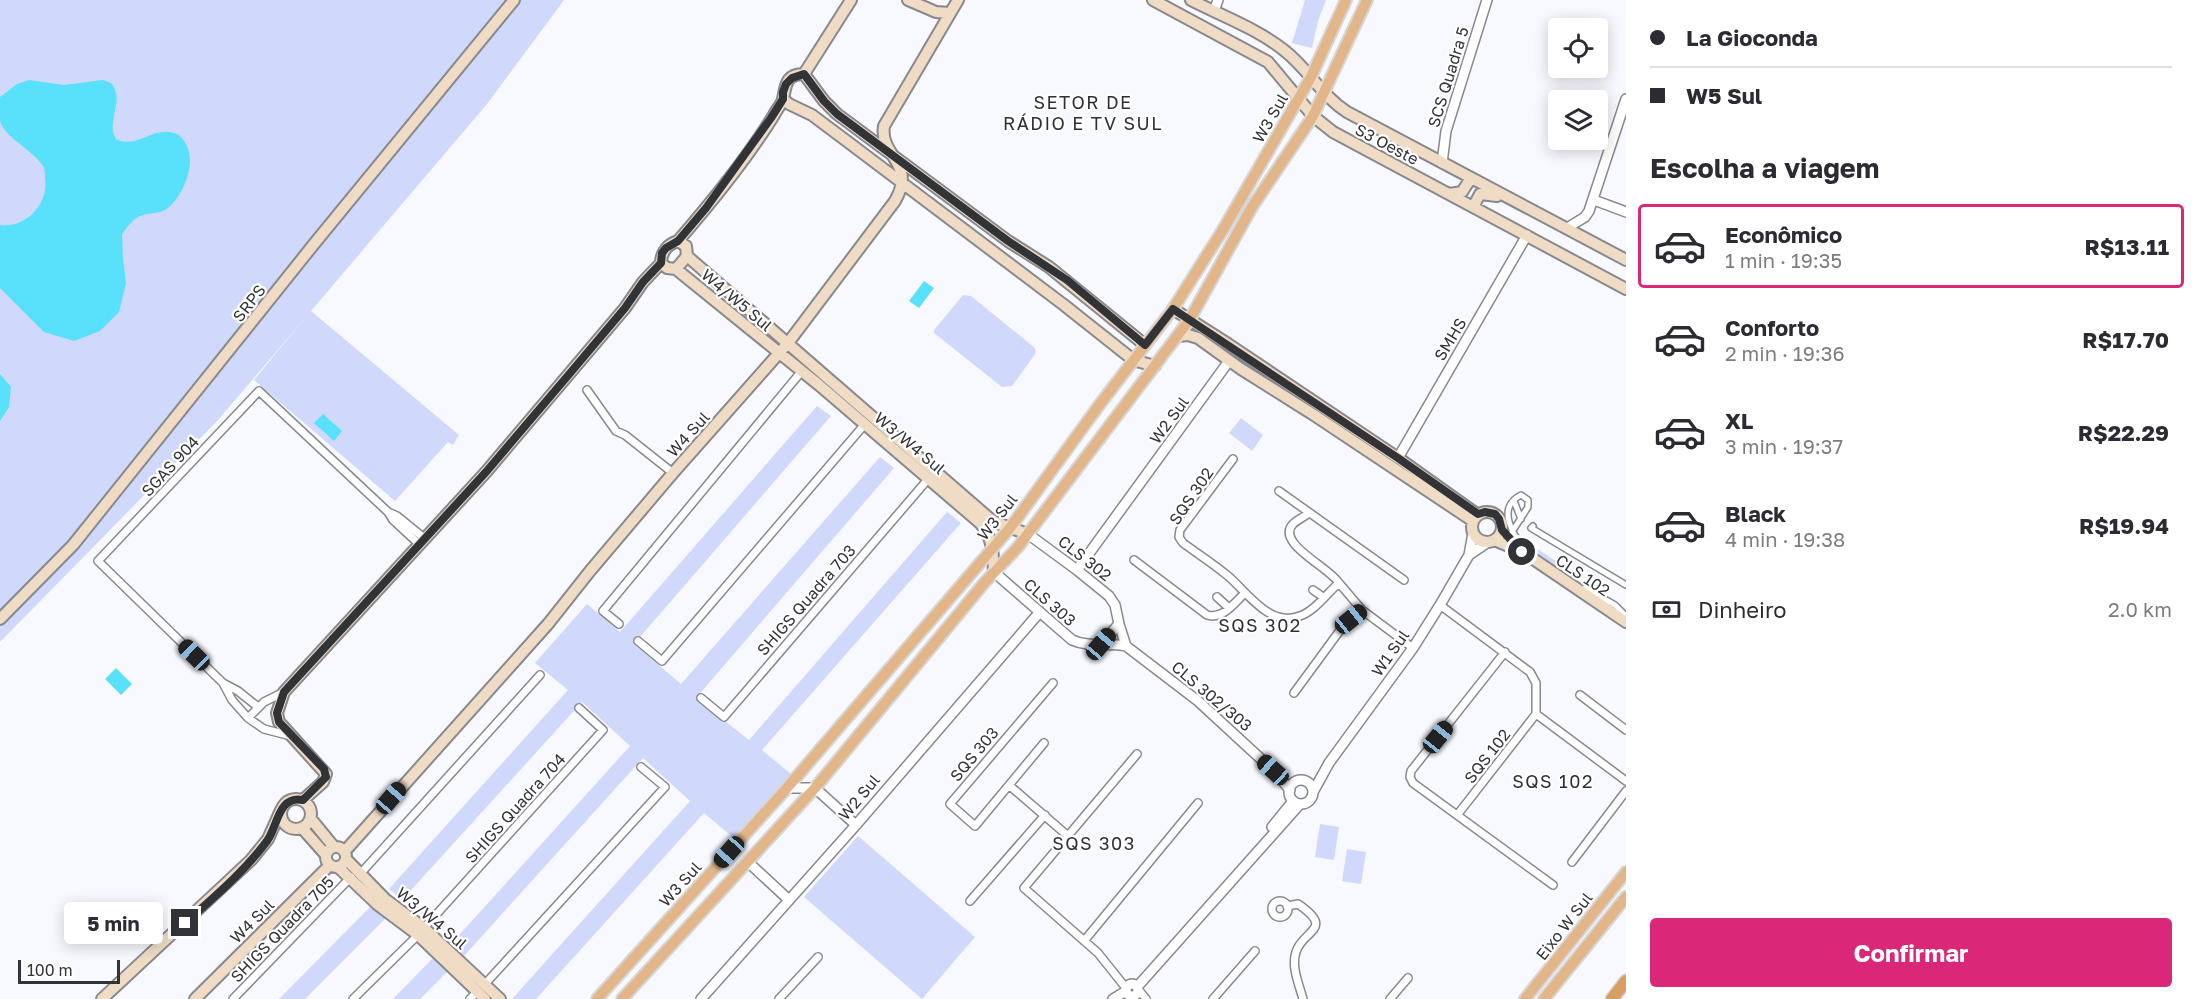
<!DOCTYPE html>
<html lang="pt">
<head>
<meta charset="utf-8">
<style>
	:root { --surface:#fff; --page:#f2f2f3; --text:#2b2b33; --muted:#7c7c81; --line:#e1e1e2; --accent:#db2777 }
	body { margin:0; font-family:"Golos Text",sans-serif; background:var(--page); color:var(--text); height:100vh; display:flex; flex-direction:column; font-size:22px; white-space:nowrap }
	* { box-sizing:border-box; margin:0 }
	p { font-size:20px; color:var(--muted) }
	.icon { flex:none; width:33px; height:33px; fill:none; stroke:currentColor; stroke-width:2; stroke-linecap:round; stroke-linejoin:round }
	.map { position:relative; flex:1; overflow:hidden }
	.panel { display:flex; flex-direction:column; background:var(--surface); width:570px }
	.panel>* { flex:none }
	.banner { display:grid; align-content:center; height:132px; padding:0 24px; background:var(--surface) }
	.tools { position:absolute; left:1548px; top:18px; display:grid; gap:12px }
	.tools a { display:grid; place-items:center; width:60px; height:60px; border-radius:6px; background:var(--surface); box-shadow:0 3px 15px #0003; font-size:30px }
	.scale { position:absolute; left:18px; bottom:15px; width:102px; box-sizing:border-box; padding-left:6px; border:3px solid #323336; border-top:0; font-size:16px; line-height:21px; white-space:nowrap; color:#323336; -webkit-text-stroke:4px #fff; paint-order:stroke }
	.end { position:absolute; width:27px; height:27px; margin:-14px; border:8px solid #323336; background:#fff; box-shadow:0 0 0 3px #fff }
	.from { border-radius:50% }
	.bubble { position:absolute; height:42px; border-radius:6px; background:var(--surface); box-shadow:0 3px 15px #0003; font-size:20px; font-weight:700; line-height:42px; text-align:center }
	.car { position:absolute; width:18px; height:36px; margin:-18px -9px; border-radius:8px; box-shadow:0 0 4px 2px #0007; background:linear-gradient(#222 24%,#8ab4d8 0 40%,#222 0 76%,#8ab4d8 0 86%,#222 0) }
	.banner b { display:flex; align-items:center; gap:21px; height:57px; font-size:22px }
	.banner b+b { border-top:2px solid var(--line) }
	.banner i { width:15px; height:15px; background:var(--text) }
	ul { padding:0; list-style:none }
	li { display:flex; align-items:center; gap:18px; height:84px; margin:0 12px 9px; padding:0 12px; border:3px solid transparent; border-radius:6px }
	li div { flex:1 }
	li b { display:block; font-size:22px }
	li em { font-style:normal; font-weight:700 }
	li.on { border-color:var(--accent) }
	li>.icon { width:54px; height:54px; stroke-width:1.5 }
	h2 { padding:0 24px; font-size:27px; line-height:72px }
	.pay { display:flex; align-items:center; gap:15px; height:66px; padding:0 24px; font-size:22px }
	.pay p { margin-inline-start:auto }
	.cta { display:flex; gap:12px; margin-top:auto; padding:12px 24px }
	.cta a { flex:1; height:69px; border-radius:6px; background:var(--accent); color:#fff; font-size:24px; font-weight:700; line-height:69px; text-align:center }
	main { display:flex; flex:1; min-height:0 }
	.map>svg:first-child { display:block }
	.green { fill:#d0d9fb }
	.water { fill:#59e0fb }
	.lines { fill:none; stroke-linecap:round; stroke-linejoin:round }
	.pedestrian-casing { stroke:#878990; stroke-width:8 }
	.minor-casing { stroke:#878990; stroke-width:10 }
	.tertiary-casing { stroke:#878990; stroke-width:12 }
	.secondary-casing { stroke:#878990; stroke-width:14 }
	.primary-casing { stroke:#d6d6d7; stroke-width:14 }
	.trunk-casing { stroke:#d6d6d7; stroke-width:15 }
	.pedestrian { stroke:#fff; stroke-width:5 }
	.minor { stroke:#fff; stroke-width:7 }
	.tertiary { stroke:#fff; stroke-width:9 }
	.secondary { stroke:#f0dbc4; stroke-width:10 }
	.primary { stroke:#e2b689; stroke-width:10 }
	.trunk { stroke:#d89e62; stroke-width:12 }
	.route { stroke:#323336; stroke-width:8 }
	.labels { text-anchor:middle; dominant-baseline:central; stroke-width:4.5; stroke-linejoin:round; paint-order:stroke }
	.street-label { font-size:16px; fill:#323336; stroke:#fff }
	.neighbourhood-label { font-size:18px; letter-spacing:1.5px; fill:#2d2f35; stroke:#fff }
</style>
</head>
<body>
<main>
<div class="map">
<svg width="1626" height="999" viewBox="0 0 1626 999">
	<rect width="100%" height="100%" fill="#f8f9fe"/>
	<path class="green" d="M0,0H564L487,104L311,311L459,435L453,445L448,442L395,501L254,380L305,318L218,420L0,642Z
		M1305,0H1326L1318,21L1312,48L1292,43Z
		M963,295L971,296L1035,348L1036,353L1012,386L1002,387L934,333V330Z
		M817,406L831,416L634,644L681,684L880,457L894,468L696,698L749,740L947,512L961,523L762,750L791,774L735,839L704,813L536,999H512L690,801L643,758L464,956L451,944L630,746L582,702L402,900L389,889L568,690L535,663L587,604L620,632Z
		M1241,418L1263,435L1252,451L1229,433Z
		M1515,531L1524,540L1560,564L1556,568L1529,550Z
		M1320,824L1339,827L1334,860L1315,857Z
		M858,836L975,937L922,999L804,897Z
		M1347,849L1366,852L1361,884L1342,881Z
		M374,903L388,916L305,999H279Z
		M433,958L447,972L420,999H393Z"/>
	<path class="water" d="M29,80L64,85L103,80L111,83C126,100 105,122 116,139C135,149 151,129 169,132C180,133 185,140 188,149C195,167 182,197 168,208C159,215 147,212 138,217C131,221 127,228 122,234L123,259L126,283L119,312L100,331L74,341L44,332L0,288V225C26,228 49,204 45,178C45,174 45,168 42,165C33,150 5,138 0,121C0,114 0,104 0,97L17,84Z
		M924,281L934,288L919,308L909,301Z
		M0,374L11,387L9,407L0,421Z
		M323,414L342,431L334,441L314,423Z
		M116,668L132,684L121,695L105,679Z"/>
	<g class="lines">
		<g class="pedestrian-casing">
			<path id="pedestrian" d="M1514,501L1521,519
				M1533,526L1531,528L1626,585
				M1512,532L1528,507V500L1521,495C1496,507 1512,537 1528,550
				M1585,588L1615,605L1626,616"/>
		</g>
		<g class="minor-casing">
			<path id="minor" d="M587,390L616,431L625,435L673,473
				M1233,459L1180,530L1179,537L1183,543C1198,554 1214,564 1228,576C1248,593 1270,628 1300,616C1315,611 1327,593 1339,583L1362,610L1413,648
				M1279,491L1404,580
				M388,512L397,516L424,538
				M1309,513C1304,517 1297,520 1293,524C1275,543 1329,567 1339,583
				M1134,560L1207,615C1223,620 1234,603 1245,593
				M1313,590L1323,597
				M1217,597L1229,608
				M1440,605L1530,672L1536,683V714L1626,781
				M619,624L603,611L801,372
				M638,641L662,661L865,424
				M1505,652L1411,771L1410,777L1413,783L1553,885
				M223,683L238,691L258,707
				M284,692L264,702L248,718L264,729L291,736
				M1294,693L1341,629L1362,610
				M1580,695L1626,730
				M701,698L724,717L929,478
				M248,718L232,700L223,683L98,561L259,391L388,512L393,520L419,544
				M1044,743L975,826L950,804L1053,683
				M1009,785L1068,836
				M1458,814L1536,714
				M1572,862L1626,791
				M361,873L540,675
				M970,901L1045,815
				M1272 909a8 8 0 1 1 16 0a8 8 0 1 1-16 0Z
				M1287,906L1298,904C1336,930 1302,930 1296,952C1291,967 1299,984 1303,999
				M424,928L603,730L579,708
				M1084,941L1198,803
				M485,984L665,787L641,767
				M1126,988L1098,953L1024,888L1137,754
				M1138,989L1146,999
				M233,999L351,877
				M353,999L418,935
				M470,999L477,992
				M779,999L818,957
				M1213,999L1255,951
				M1390,999L1408,978"/>
		</g>
		<g class="tertiary-casing">
			<path id="tertiary" d="M1214,11L1218,0
				M1442,163L1446,131L1487,0
				M1594,200L1626,212
				M1567,228L1585,217L1589,211L1626,99
				M1398,458L1527,235
				M1028,534L1077,570L1109,596L1115,605L1119,624L1126,646
				M1469,555L1488,542
				M1077,570L1229,361
				M994,572L1072,640C1090,648 1107,642 1126,646L1198,701L1275,772L1290,790
				M1101,644L1119,624
				M1289 792a12 12 0 1 1 24 0a12 12 0 1 1-24 0Z
				M787,788H815L856,825
				M1313,792L1329,763L1413,648L1440,605L1469,555L1473,533
				M1272,827L1293,801
				M748,862L789,900
				M1126 990a6 6 0 1 1 12 0a6 6 0 1 1-12 0Z
				M1137,987L1300,804
				M701,999L856,825L1039,613
				M1113,999L1126,991"/>
		</g>
		<g class="secondary-casing">
			<path id="secondary" d="M908,0L936,12L950,13
				M1153,0L1268,62L1313,116L1333,132L1626,289
				M1191,0C1222,16 1258,29 1285,51C1308,69 1322,96 1347,112L1626,260
				M804,74L824,101L837,114L1008,241L1049,267L1145,345
				M783,99L789,104L812,115L844,139L1064,305L1127,355L1133,360L1155,366
				M1449,194L1462,192L1471,178
				M1473,207L1480,194L1497,196
				M678,241L686,246L687,256L676,269L667,268L661,263C661,252 668,244 678,241C711,203 748,157 774,115C776,110 782,104 783,99C786,86 785,74 804,74L851,0
				M687,256L989,518L997,523L1028,534
				M676,269L819,385L980,523C993,536 993,555 994,572
				M1173,309L1228,344L1398,458L1478,515
				M1178,336L1188,335L1198,338L1241,369L1314,415L1473,521
				M1472 527a15 15 0 1 1 30 0a15 15 0 1 1-30 0Z
				M1494,540L1523,552L1626,622
				M0,619L73,545L314,244L514,0
				M281 814a15 15 0 1 1 30 0a15 15 0 1 1-30 0Z
				M303,800L323,782L326,774L279,722L277,713L284,692L486,472L625,308L643,282L661,263
				M311,819L334,847
				M302,828L326,855
				M326 857a10 10 0 1 1 20 0a10 10 0 1 1-20 0Z
				M345,851L548,624L590,571L673,473L788,343L895,201C917,163 879,156 884,126L958,0
				M346,859L385,899L424,928L500,999
				M338,867L378,905L418,935L485,999
				M102,999L251,860L268,839L281,810
				M195,999L330,865"/>
		</g>
		<g class="primary-casing">
			<path id="primary" d="M597,999L787,788L1010,528L1100,404L1173,309L1224,228L1311,77L1346,0
				M622,999L815,788L985,582L1018,547L1190,319L1252,207L1313,116L1367,0
				M1525,999L1626,872
				M1544,999L1626,897"/>
		</g>
		<g class="trunk-casing">
			<path id="trunk" d="M1612,999L1626,981"/>
		</g>
		<use href="#pedestrian" class="pedestrian"/>
		<use href="#minor" class="minor"/>
		<use href="#tertiary" class="tertiary"/>
		<use href="#secondary" class="secondary"/>
		<use href="#primary" class="primary"/>
		<use href="#trunk" class="trunk"/>
	</g>
	<g class="lines">
		<path class="route" d="M185,923C213,898 244,872 267,841C278,826 278,795 303,800L326,777L324,769L279,722L277,713L284,692L486,472L571,372L625,308L643,282L661,263L662,253L666,248L678,241L706,208L771,118L783,99V92L786,84L792,78L804,74L824,101L837,114L1008,241L1067,280L1145,345L1173,309L1398,458L1478,514L1485,512L1495,514L1499,519L1502,530L1522,552"/>
	</g>
	<g class="labels">
		<g class="street-label">
			<text transform="translate(1448 77) rotate(-73)">SCS Quadra 5</text>
			<text transform="translate(1270 118) rotate(-60)">W3 Sul</text>
			<text transform="translate(1387 144) rotate(28)">S3 Oeste</text>
			<text transform="translate(737 300) rotate(40)">W4/W5 Sul</text>
			<text transform="translate(249 303) rotate(-52)">SRPS</text>
			<text transform="translate(1450 339) rotate(-59)">SMHS</text>
			<text transform="translate(1169 420) rotate(-54)">W2 Sul</text>
			<text transform="translate(688 434) rotate(-48)">W4 Sul</text>
			<text transform="translate(910 443) rotate(40)">W3/W4 Sul</text>
			<text transform="translate(170 466) rotate(-47)">SGAS 904</text>
			<text transform="translate(1191 496) rotate(-56)">SQS 302</text>
			<text transform="translate(997 517) rotate(-52)">W3 Sul</text>
			<text transform="translate(1085 558) rotate(38)">CLS 302</text>
			<text transform="translate(1583 575) rotate(34)">CLS 102</text>
			<text transform="translate(806 600) rotate(-49)">SHIGS Quadra 703</text>
			<text transform="translate(1050 602) rotate(41)">CLS 303</text>
			<text transform="translate(1390 653) rotate(-55)">W1 Sul</text>
			<text transform="translate(1212 696) rotate(40)">CLS 302/303</text>
			<text transform="translate(974 754) rotate(-50)">SQS 303</text>
			<text transform="translate(1487 756) rotate(-52)">SQS 102</text>
			<text transform="translate(859 797) rotate(-50)">W2 Sul</text>
			<text transform="translate(515 808) rotate(-48)">SHIGS Quadra 704</text>
			<text transform="translate(680 884) rotate(-48)">W3 Sul</text>
			<text transform="translate(432 918) rotate(40)">W3/W4 Sul</text>
			<text transform="translate(252 921) rotate(-45)">W4 Sul</text>
			<text transform="translate(1564 926) rotate(-52)">Eixo W Sul</text>
			<text transform="translate(282 929) rotate(-46)">SHIGS Quadra 705</text>
		</g>
		<g class="neighbourhood-label">
			<text x="1083" y="102">SETOR DE<tspan x="1083" dy="21">RÁDIO E TV SUL</tspan></text>
			<text x="1260" y="625">SQS 302</text>
			<text x="1553" y="781">SQS 102</text>
			<text x="1094" y="843">SQS 303</text>
		</g>
	</g>
</svg>
<div class="tools">
<a><svg class="icon" aria-label="locate" viewBox="0 0 24 24"><circle cx="12" cy="12" r="6"/><path d="M12 2v4M12 18v4M2 12h4M18 12h4"/></svg></a>
<a><svg class="icon" aria-label="layers" viewBox="0 0 24 24"><path d="M12 4l9 5-9 5-9-5zM3 14l9 5 9-5"/></svg></a>
</div>
<div class="scale">100 m</div>
<i class="end from" style="left:1522px;top:552px"></i>
<i class="end" style="left:185px;top:923px"></i>
<div class="bubble" style="left:64px;top:902px;width:99px">5 min</div>
<i class="car" style="left:1351px;top:619px;rotate:51deg"></i>
<i class="car" style="left:1101px;top:644px;rotate:40deg"></i>
<i class="car" style="left:194px;top:655px;rotate:314deg"></i>
<i class="car" style="left:1438px;top:737px;rotate:39deg"></i>
<i class="car" style="left:1273px;top:770px;rotate:312deg"></i>
<i class="car" style="left:391px;top:798px;rotate:41deg"></i>
<i class="car" style="left:729px;top:852px;rotate:222deg"></i>
</div>
<section class="panel">
<div class="banner">
<b><i class="from"></i>La Gioconda</b>
<b><i></i>W5 Sul</b>
</div>
<h2>Escolha a viagem</h2>
<ul>
<li class="on"><svg class="icon" aria-label="car" viewBox="0 0 24 24"><path d="M5 17H2v-5l4-1 3-4h7l3 4 3 1v5h-3M9 17h6M6 11h13"/><circle cx="7" cy="17" r="2"/><circle cx="17" cy="17" r="2"/></svg><div><b>Econômico</b><p>1 min · 19:35</p></div><em>R$13.11</em></li>
<li><svg class="icon" aria-label="car" viewBox="0 0 24 24"><path d="M5 17H2v-5l4-1 3-4h7l3 4 3 1v5h-3M9 17h6M6 11h13"/><circle cx="7" cy="17" r="2"/><circle cx="17" cy="17" r="2"/></svg><div><b>Conforto</b><p>2 min · 19:36</p></div><em>R$17.70</em></li>
<li><svg class="icon" aria-label="car" viewBox="0 0 24 24"><path d="M5 17H2v-5l4-1 3-4h7l3 4 3 1v5h-3M9 17h6M6 11h13"/><circle cx="7" cy="17" r="2"/><circle cx="17" cy="17" r="2"/></svg><div><b>XL</b><p>3 min · 19:37</p></div><em>R$22.29</em></li>
<li><svg class="icon" aria-label="car" viewBox="0 0 24 24"><path d="M5 17H2v-5l4-1 3-4h7l3 4 3 1v5h-3M9 17h6M6 11h13"/><circle cx="7" cy="17" r="2"/><circle cx="17" cy="17" r="2"/></svg><div><b>Black</b><p>4 min · 19:38</p></div><em>R$19.94</em></li>
</ul>
<div class="pay"><svg class="icon" aria-label="cash" viewBox="0 0 24 24"><path d="M3 7h18v10H3z"/><circle cx="12" cy="12" r="2"/></svg>Dinheiro<p>2.0 km</p></div>
<div class="cta"><a>Confirmar</a></div>
</section>
</main>
</body>
</html>
